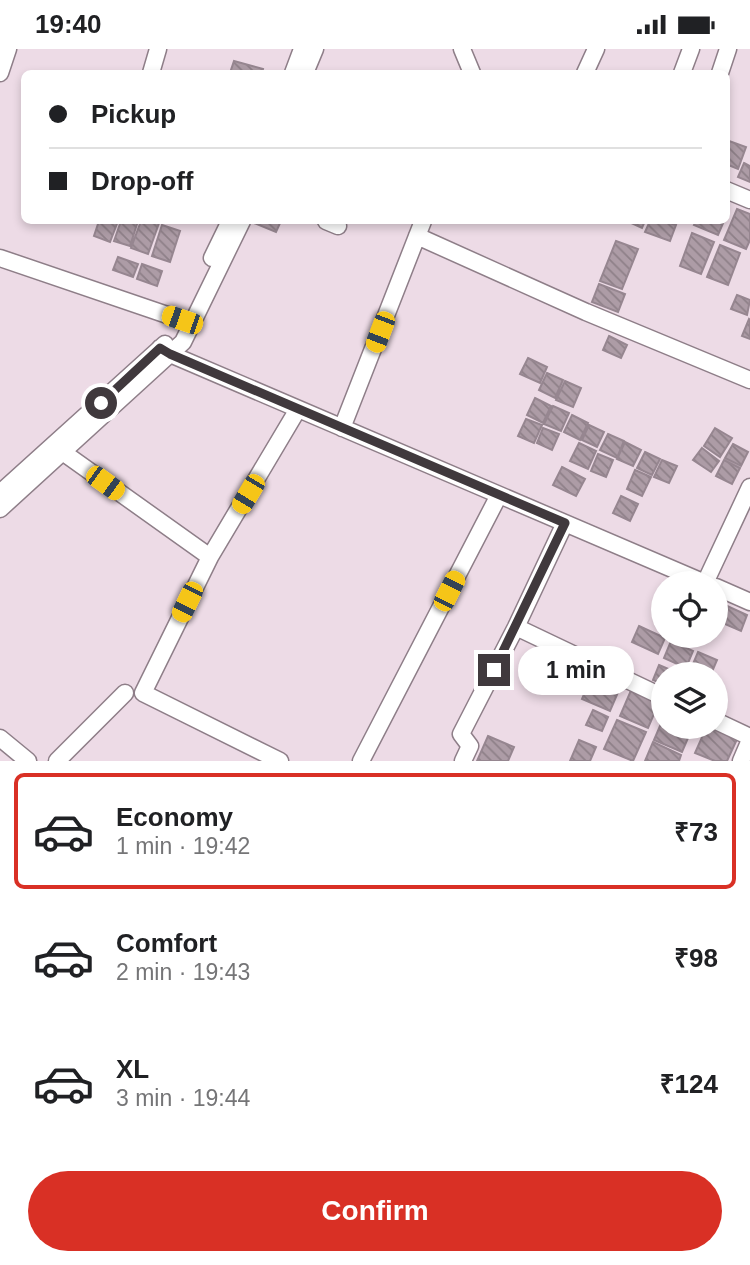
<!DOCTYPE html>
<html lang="en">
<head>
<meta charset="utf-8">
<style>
	:root { --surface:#fff; --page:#f6f6f6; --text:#202124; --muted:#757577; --line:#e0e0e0; --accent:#d93025 }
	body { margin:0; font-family:Helvetica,sans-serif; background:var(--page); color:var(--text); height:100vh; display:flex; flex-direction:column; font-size:26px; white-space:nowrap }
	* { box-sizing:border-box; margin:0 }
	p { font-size:23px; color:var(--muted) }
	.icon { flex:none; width:38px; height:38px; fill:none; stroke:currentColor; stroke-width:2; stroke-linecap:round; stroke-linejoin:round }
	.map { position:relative; height:712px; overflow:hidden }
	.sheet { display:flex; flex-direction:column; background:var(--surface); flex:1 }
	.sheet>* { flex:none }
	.top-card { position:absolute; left:21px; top:21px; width:709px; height:154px; border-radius:10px; box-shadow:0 4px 10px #0003; display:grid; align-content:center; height:154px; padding:0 28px; background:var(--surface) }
	.buttons { position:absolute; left:651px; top:522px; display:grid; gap:14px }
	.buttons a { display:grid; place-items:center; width:77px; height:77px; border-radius:50%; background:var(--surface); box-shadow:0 4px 10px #0003; font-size:35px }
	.end { position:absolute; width:32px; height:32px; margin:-16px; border:9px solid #40393d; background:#fff; box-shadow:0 0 0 4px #fff }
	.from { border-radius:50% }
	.bubble { position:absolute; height:49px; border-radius:24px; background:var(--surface); box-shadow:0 4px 10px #0003; font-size:23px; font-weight:800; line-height:49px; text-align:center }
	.car { position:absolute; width:21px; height:42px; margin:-21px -10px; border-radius:9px; box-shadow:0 0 5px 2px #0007; background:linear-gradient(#f5c518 24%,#345 0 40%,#f5c518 0 76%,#345 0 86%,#f5c518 0) }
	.top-card b { display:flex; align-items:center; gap:24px; height:66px; font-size:26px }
	.top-card b+b { border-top:2px solid var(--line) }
	.top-card i { width:18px; height:18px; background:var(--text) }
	ul { padding:12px 0 0; list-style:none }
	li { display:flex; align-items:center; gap:21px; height:116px; margin:0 14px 10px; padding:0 14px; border:4px solid transparent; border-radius:10px }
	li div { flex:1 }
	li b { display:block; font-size:26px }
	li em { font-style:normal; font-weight:800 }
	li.selected { border-color:var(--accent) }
	li>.icon { width:63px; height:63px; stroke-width:1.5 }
	.action { display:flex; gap:14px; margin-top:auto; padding:14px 28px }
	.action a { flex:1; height:80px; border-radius:42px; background:var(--accent); color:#fff; font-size:28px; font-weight:800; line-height:80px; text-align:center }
	.status { display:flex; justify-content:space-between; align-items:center; height:49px; padding:0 35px; background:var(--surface); direction:ltr }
	.status svg { height:19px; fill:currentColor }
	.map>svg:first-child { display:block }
	.building { fill:url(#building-back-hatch); stroke:#968690; stroke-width:2 }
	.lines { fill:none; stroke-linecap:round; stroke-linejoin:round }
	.minor-casing { stroke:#8e7e88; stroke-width:19 }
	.minor { stroke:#fff; stroke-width:16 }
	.route { stroke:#40393d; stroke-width:9 }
</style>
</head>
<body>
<div class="status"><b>19:40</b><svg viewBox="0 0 49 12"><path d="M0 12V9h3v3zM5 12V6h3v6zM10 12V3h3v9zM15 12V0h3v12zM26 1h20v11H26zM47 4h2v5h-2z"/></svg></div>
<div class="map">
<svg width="750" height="712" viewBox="0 0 750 712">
	<defs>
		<pattern id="building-back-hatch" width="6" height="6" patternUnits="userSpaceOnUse" patternTransform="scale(1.75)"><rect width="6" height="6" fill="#ad9ca6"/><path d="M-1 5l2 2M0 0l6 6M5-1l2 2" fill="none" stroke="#8e8088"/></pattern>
	</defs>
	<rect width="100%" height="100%" fill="#eddbe6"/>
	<path class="building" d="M234,12L263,20L262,24H230Z
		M729,92L746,98L738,120L726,115V99Z
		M744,114L750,117V133L738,128Z
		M737,160L750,165V191L746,200L724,191Z
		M99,172H118L110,193L94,187Z
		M121,172H138L130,197L114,192Z
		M141,172L159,174L148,205L131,199Z
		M255,172H281L276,183L254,174Z
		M627,172H645L642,179Z
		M650,172H663L676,176L670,192L645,183Z
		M696,172H724L718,186L694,176Z
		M162,176L180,182L170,213L152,207Z
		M692,184L714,193L701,225L680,217Z
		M616,192L638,200L622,240L600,232Z
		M720,196L740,204L728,236L707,228Z
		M118,208L138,215L133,228L113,221Z
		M142,215L162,222L157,237L137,230Z
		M599,235L625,245L618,263L592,253Z
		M737,246L750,251L747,266L731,260Z
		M749,270L750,271V290L742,287Z
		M609,287L627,296L621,309L603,301Z
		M528,309L547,318L540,334L520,325Z
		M547,324L563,331L555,349L539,341Z
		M565,332L581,339L573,358L556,351Z
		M535,349L551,357L543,374L527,366Z
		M553,357L569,364L561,382L544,375Z
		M572,366L588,374L580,391L564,383Z
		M526,370L542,376L534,394L518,387Z
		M589,376L604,383L597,398L582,391Z
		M543,379L559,385L552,401L537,394Z
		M715,379L732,389L720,408L704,397Z
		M608,385L624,392L617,409L600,401Z
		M625,393L641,401L633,417L617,410Z
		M579,394L596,402L588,420L570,412Z
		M733,395L748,403L741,417L725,409Z
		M702,399L719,412L711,423L693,411Z
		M645,403L660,410L652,426L637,419Z
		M598,405L613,411L606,428L591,422Z
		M662,411L677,417L669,434L654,428Z
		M724,411L740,419L732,435L716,427Z
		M562,418L585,430L576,447L553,436Z
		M635,421L651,428L642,447L627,440Z
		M621,447L638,455L630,472L613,464Z
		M725,556L747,566L741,582L718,572Z
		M639,577L665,589L658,605L632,593Z
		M671,592L693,602L686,619L664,609Z
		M556,601L583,613L570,643L543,631Z
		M698,603L717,611L711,625H697L690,622Z
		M659,616L673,622L671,625H663V635L653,631Z
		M594,622L622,634L610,662L582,650Z
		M632,639L660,651L648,679L620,667Z
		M593,661L608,668L602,682L586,676Z
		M663,670V677H679L691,682L682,703L654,691Z
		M617,671L646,683L633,712L604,700Z
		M707,677H713L738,688L727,712H715L695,704Z
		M488,687L514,698L508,712H477Z
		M579,691L596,698L590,712H570Z
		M653,693L681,706L679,712H645Z"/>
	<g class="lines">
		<g class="minor-casing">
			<path id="minor" d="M462,0L472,24
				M0,24L8,0
				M151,24L158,0
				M293,24L302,0
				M305,24L315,0
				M585,24L596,0
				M682,24L691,0
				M720,24L728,0
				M726,141L750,151
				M326,172L338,177
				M417,187L586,263L750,331
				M0,209L182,271
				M212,209L230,172
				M160,299L170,305L705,534
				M342,379L423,172
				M64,404L210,508L143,644L280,712
				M0,444L165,295
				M0,460L183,293L242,172
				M210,508L298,360
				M705,534L750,438
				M716,538L750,553
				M516,578L663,648
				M716,672L750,688
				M0,689L28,712
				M57,712L125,644
				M361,712L499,446
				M463,712L470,697L461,685L516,578L565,474
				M741,712L750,691"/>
		</g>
		<use href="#minor" class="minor"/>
	</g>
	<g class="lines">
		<path class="route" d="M101,354L160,299L170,305L565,474L494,621"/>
	</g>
</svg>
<div class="buttons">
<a><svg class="icon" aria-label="locate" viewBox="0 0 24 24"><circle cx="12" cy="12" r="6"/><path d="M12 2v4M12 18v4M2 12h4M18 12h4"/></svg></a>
<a><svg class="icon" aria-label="layers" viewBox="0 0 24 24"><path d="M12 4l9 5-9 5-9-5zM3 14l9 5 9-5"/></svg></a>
</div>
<i class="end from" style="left:101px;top:354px"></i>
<i class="end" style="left:494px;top:621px"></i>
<div class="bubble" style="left:518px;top:597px;width:116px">1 min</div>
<i class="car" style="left:182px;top:271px;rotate:289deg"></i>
<i class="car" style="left:380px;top:283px;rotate:201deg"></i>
<i class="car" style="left:105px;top:434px;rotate:126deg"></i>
<i class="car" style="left:248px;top:445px;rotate:211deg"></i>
<i class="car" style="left:449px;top:542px;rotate:27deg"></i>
<i class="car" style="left:187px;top:553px;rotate:206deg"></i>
<div class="top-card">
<b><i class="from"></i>Pickup</b>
<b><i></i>Drop-off</b>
</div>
</div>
<section class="sheet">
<ul>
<li class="selected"><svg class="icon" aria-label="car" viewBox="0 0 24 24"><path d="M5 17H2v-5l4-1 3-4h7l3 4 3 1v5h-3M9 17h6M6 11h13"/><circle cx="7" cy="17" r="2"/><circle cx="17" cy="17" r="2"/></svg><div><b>Economy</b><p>1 min · 19:42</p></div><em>₹73</em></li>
<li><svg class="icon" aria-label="car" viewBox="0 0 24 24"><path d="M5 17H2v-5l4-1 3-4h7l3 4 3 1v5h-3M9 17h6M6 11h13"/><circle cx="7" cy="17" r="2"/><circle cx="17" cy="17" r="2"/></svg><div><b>Comfort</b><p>2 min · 19:43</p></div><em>₹98</em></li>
<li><svg class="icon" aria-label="car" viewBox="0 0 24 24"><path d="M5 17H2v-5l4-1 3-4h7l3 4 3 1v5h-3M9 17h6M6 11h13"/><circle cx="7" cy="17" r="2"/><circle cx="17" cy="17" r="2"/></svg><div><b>XL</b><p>3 min · 19:44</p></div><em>₹124</em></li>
</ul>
<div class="action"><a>Confirm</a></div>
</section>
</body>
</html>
